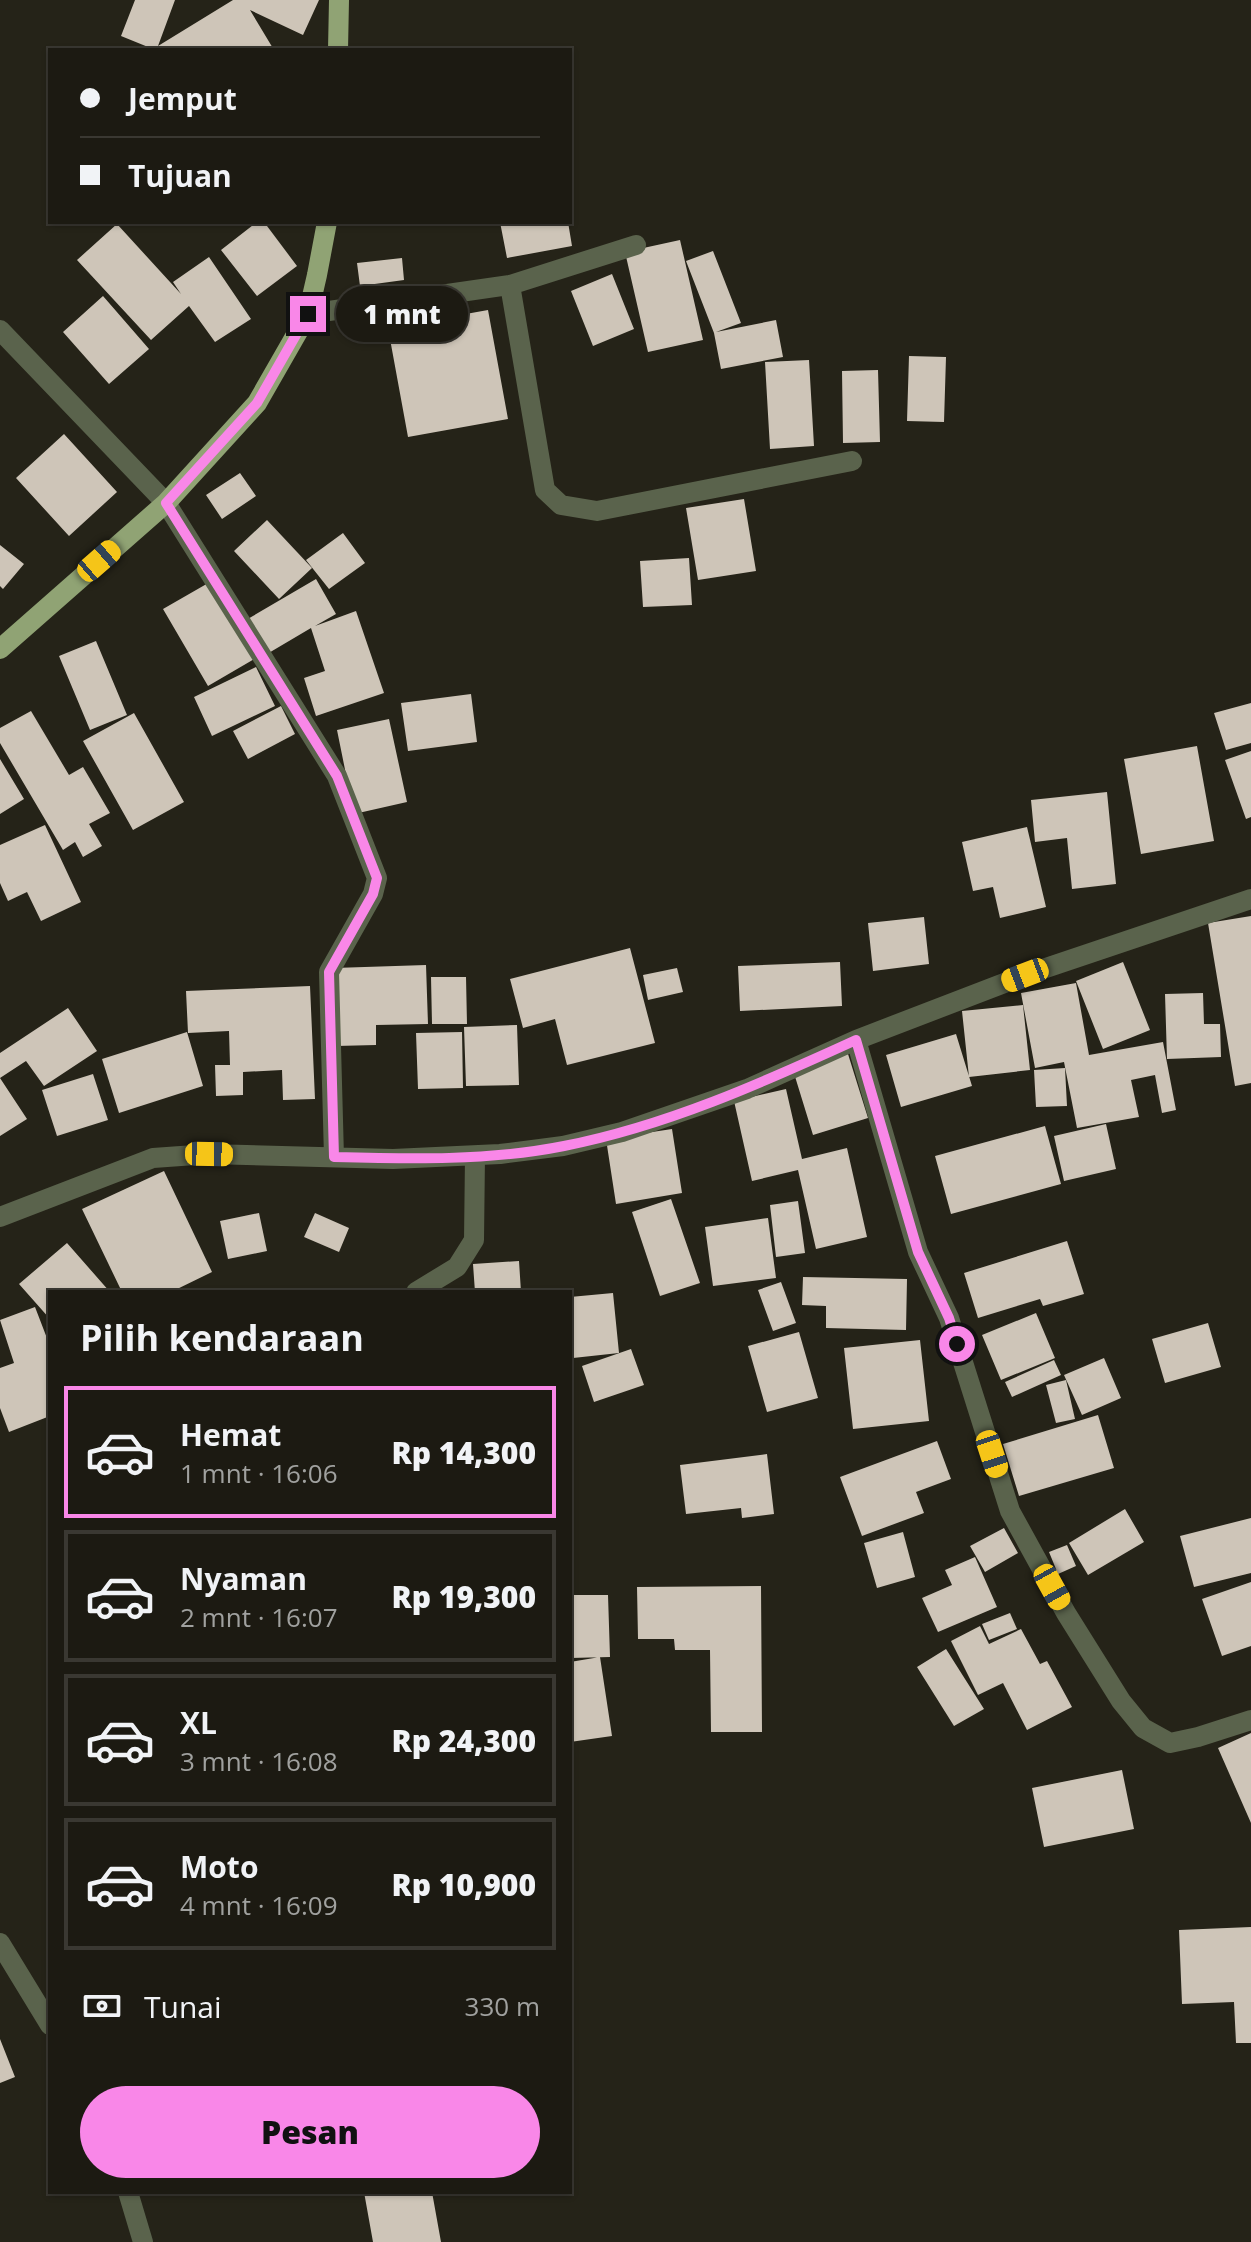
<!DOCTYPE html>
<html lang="id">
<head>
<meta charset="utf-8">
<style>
	:root { --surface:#1c1a12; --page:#25231b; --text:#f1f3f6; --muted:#a0a19f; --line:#3a3832; --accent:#f987e8 }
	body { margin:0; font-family:"Open Sans",sans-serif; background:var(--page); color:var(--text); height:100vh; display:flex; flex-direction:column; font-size:30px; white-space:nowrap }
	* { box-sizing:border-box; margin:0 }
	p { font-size:26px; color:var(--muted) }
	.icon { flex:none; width:44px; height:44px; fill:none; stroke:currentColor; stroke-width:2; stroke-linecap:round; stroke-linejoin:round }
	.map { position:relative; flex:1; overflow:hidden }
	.drawer { position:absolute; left:48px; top:1290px; width:524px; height:904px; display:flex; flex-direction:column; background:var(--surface); border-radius:0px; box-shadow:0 2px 6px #0004,0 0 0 2px var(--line) }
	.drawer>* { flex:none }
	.hud { position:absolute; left:48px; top:48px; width:524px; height:176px; border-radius:0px; box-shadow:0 2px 6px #0004,0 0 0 2px var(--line); display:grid; align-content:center; height:176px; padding:0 32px; background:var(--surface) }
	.end { position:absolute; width:36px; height:36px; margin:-18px; border:10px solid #f987e8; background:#111; box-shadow:0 0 0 4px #111 }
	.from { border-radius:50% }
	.bubble { position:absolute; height:56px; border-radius:28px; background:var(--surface); box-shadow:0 2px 6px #0004,0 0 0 2px var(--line); font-size:26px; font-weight:800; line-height:56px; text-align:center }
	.car { position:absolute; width:24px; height:48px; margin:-24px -12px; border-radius:10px; box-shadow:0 0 6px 2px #0007; background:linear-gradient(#f5c518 24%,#345 0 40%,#f5c518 0 76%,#345 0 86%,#f5c518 0) }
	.hud b { display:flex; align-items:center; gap:28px; height:76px; font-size:30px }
	.hud b+b { border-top:2px solid var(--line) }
	.hud i { width:20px; height:20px; background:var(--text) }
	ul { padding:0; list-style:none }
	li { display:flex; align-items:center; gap:24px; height:132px; margin:0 16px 12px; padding:0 16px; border:4px solid var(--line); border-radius:0px }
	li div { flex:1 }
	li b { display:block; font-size:30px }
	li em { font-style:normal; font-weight:800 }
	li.selected { border-color:var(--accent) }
	li>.icon { width:72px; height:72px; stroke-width:1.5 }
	h2 { padding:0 32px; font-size:36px; line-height:96px }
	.pay { display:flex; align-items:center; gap:20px; height:88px; padding:0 32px; font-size:30px }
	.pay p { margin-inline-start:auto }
	.action { display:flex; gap:16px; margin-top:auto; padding:16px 32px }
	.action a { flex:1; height:92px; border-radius:48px; background:var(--accent); color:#111; font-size:32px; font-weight:800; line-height:92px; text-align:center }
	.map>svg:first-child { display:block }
	.building { fill:#cec5b8 }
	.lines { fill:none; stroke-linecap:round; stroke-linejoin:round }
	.minor { stroke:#5a634c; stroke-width:20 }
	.major { stroke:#90a374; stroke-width:20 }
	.route { stroke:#f987e8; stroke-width:10 }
</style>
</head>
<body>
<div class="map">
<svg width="1251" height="2242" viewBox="0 0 1251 2242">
	<rect width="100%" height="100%" fill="#252318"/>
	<path class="building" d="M135,0H175L158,46L233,0H319L303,35L250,10L274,50H151L153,49L121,36Z
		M257,222H264L297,266L257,296L221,250Z
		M500,222H568L572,246L507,258Z
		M117,224L181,294L173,282L209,257L251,319L215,342L189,306L151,340L77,260Z
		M680,240L703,340L648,352L625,252Z
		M713,251L741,323L716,332L776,320L783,357L721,369L714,333L686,261Z
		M402,258L404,280L360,286L357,263Z
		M612,274L634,329L593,346L571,291Z
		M103,296L149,349L109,384L63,332Z
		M488,310L508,419L408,437L388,328Z
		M909,356L946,357L944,422L907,421Z
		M809,360L814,446L770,449L765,362Z
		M878,370L880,442L843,443L842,371Z
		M64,434L117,492L69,536L16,478Z
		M240,473L256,496L222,519L206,495Z
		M744,499L756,571L698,580L686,508Z
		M267,520L312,568L279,599L234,551Z
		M343,533L365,563L329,589L306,560Z
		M0,545L24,564L3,589L0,586Z
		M689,558L692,605L643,607L640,561Z
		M316,579L336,614L315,626L356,611L384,693L316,716L304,678L325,671L311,628L267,654L246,620Z
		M210,582L256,658L208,686L163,609Z
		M96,641L127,715L90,730L59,656Z
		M256,667L275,706L212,736L194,697Z
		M471,694L477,742L408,751L401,703Z
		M1251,703V743L1226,750L1214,713Z
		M281,706L295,734L248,759L233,731Z
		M31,711L69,775L83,767L110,813L89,824L102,846L83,857L75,842L63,850L0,743V728Z
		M134,713L184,802L133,830L83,741Z
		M389,719L407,802L354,814L337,730Z
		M1197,746L1214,841L1141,854L1124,759Z
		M1251,751V817L1246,819L1225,760Z
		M0,759L24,799L0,814Z
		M1107,792L1116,884L1072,889L1067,838L1035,842L1031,800Z
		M45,825L81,902L41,921L27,892L8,901L0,883V845Z
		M1027,827L1046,907L1000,918L993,887L973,891L962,842Z
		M1251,916V1083L1235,1086L1208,923Z
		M924,917L929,964L873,971L868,923Z
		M630,948L655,1043L567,1065L555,1019L523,1028L510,979Z
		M840,962L842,1006L740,1011L738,966Z
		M1123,962L1150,1030L1103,1049L1076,981Z
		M426,965L428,1024L376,1025V1045L336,1046L334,968Z
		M677,968L683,992L648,1000L643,975Z
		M431,977H466L467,1024H432Z
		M1076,983L1089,1055L1163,1042L1176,1110L1162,1113L1155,1075L1131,1080L1139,1117L1077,1128L1064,1062L1035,1068L1021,993Z
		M310,986L315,1099L283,1100L282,1070L243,1072V1095L216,1096L215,1065H230L229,1031L188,1033L186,991Z
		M1203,993L1204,1024H1220L1221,1057L1167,1059L1165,994Z
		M1023,1005L1030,1070L969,1077L962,1011Z
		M68,1008L97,1051L44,1086L26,1061L0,1078V1053Z
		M517,1025L519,1085L466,1086L464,1027Z
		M187,1032L203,1086L119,1113L102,1059Z
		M462,1032L463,1088L418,1089L416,1033Z
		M956,1034L972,1086L901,1107L886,1055Z
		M848,1054L868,1118L813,1135L793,1070Z
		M1065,1068L1067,1106L1036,1107L1034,1070Z
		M93,1074L108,1120L57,1136L42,1090Z
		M0,1078L27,1119L0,1136Z
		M786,1089L802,1159L847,1148L867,1237L816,1249L798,1170L752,1181L734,1101Z
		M1106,1124L1116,1169L1064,1181L1054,1136Z
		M1045,1126L1061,1184L951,1214L935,1156Z
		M672,1129L682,1193L616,1204L606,1139Z
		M164,1171L212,1272L171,1292H122L82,1209Z
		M671,1199L700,1283L660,1296L632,1212Z
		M798,1201L805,1253L776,1257L770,1205Z
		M259,1213L267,1251L228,1259L220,1221Z
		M315,1213L349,1228L339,1252L304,1237Z
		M768,1218L776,1278L713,1286L705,1227Z
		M1067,1241L1084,1294L1043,1306L1040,1299L978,1318L964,1273Z
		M67,1243L110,1292H50V1319L19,1284Z
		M519,1261L521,1292H475L473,1264Z
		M803,1277L907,1279L906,1330L826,1328V1306L802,1305Z
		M781,1282L796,1323L773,1331L758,1290Z
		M613,1293L619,1353L573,1358L570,1297Z
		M35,1307L50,1346V1416L9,1432L0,1408V1368L14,1363L0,1320Z
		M1036,1313L1055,1358L1001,1380L982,1335Z
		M1208,1323L1221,1367L1165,1383L1152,1339Z
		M799,1332L818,1398L767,1412L748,1346Z
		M920,1340L929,1421L853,1429L844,1348Z
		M631,1349L644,1385L594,1402L582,1366Z
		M1104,1358L1121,1398L1082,1415L1064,1375Z
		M1054,1360L1061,1375L1012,1397L1005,1382Z
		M1066,1380L1075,1419L1056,1423L1046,1385Z
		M1098,1415L1114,1468L1019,1496L1003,1444Z
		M937,1441L951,1479L916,1492L924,1513L862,1536L840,1477Z
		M767,1454L774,1514L742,1518L741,1508L686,1514L680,1465Z
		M1125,1509L1144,1542L1088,1575L1069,1543Z
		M1251,1518V1573L1194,1587L1180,1536Z
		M1004,1528L1018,1553L985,1572L970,1546Z
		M903,1532L915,1577L877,1588L864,1543Z
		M1067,1545L1076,1566L1058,1574L1049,1552Z
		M975,1557L997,1607L938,1632L922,1598L952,1585L945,1570Z
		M1251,1582V1646L1222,1656L1202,1599Z
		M761,1586L762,1732H711L710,1650H675L674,1639H638L637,1587Z
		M570,1595H608L610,1657L570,1658Z
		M1010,1613L1017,1629L989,1640L982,1624Z
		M980,1626L989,1644L1021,1629L1040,1664L1047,1661L1072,1707L1027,1730L1003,1683L978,1695L951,1641Z
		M946,1649L984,1709L954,1726L917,1667Z
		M600,1657L612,1736L570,1742V1662Z
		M1251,1733V1823L1218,1748Z
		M1122,1770L1134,1829L1044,1847L1032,1788Z
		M1251,1927V2043H1236L1234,2002L1182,2004L1179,1930Z
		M0,2039L15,2077L0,2083Z
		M364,2192H432L441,2242H373Z"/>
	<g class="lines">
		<path class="minor" d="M510,285L636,245
			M308,314L510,285L545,490L561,505L597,511L852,461
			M0,330L166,503L337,776L377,878L373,894L329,972L334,1157
			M856,1040L918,1252L949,1318L1010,1511L1066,1613L1121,1701L1143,1728L1170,1743L1198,1737L1251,1720
			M0,1217L153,1158L209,1154L393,1159L500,1154L563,1146L622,1132L747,1089L856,1040L1025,975L1251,899
			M416,1292L457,1267L474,1240L475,1156
			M0,1943L50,2025
			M128,2192L143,2242"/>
		<path class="major" d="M338,50L339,0
			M0,649L166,503L257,403L308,314L317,275L327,222"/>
	</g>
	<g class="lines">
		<path class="route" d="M308,314L257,403L166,503L337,776L377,878L373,894L329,972L334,1157C410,1159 489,1161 564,1146C666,1126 762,1083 856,1040L918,1252L949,1318L957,1344"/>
	</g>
</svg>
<i class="end from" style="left:957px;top:1344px"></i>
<i class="end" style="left:308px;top:314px"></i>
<div class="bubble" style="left:336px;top:286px;width:132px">1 mnt</div>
<i class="car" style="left:99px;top:561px;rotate:49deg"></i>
<i class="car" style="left:1025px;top:975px;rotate:249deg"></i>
<i class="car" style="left:209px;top:1154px;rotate:91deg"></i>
<i class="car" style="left:992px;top:1454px;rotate:162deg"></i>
<i class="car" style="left:1052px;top:1587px;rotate:151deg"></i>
<div class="hud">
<b><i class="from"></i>Jemput</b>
<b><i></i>Tujuan</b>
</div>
<section class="drawer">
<h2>Pilih kendaraan</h2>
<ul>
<li class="selected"><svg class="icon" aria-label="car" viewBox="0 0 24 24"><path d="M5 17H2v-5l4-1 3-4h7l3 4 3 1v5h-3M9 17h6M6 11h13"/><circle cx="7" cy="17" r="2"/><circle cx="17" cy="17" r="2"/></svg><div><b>Hemat</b><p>1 mnt · 16:06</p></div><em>Rp 14,300</em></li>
<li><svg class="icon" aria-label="car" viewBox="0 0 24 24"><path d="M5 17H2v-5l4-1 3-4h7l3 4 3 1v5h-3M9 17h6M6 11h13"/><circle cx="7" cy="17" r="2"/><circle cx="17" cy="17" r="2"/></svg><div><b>Nyaman</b><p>2 mnt · 16:07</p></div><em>Rp 19,300</em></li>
<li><svg class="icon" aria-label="car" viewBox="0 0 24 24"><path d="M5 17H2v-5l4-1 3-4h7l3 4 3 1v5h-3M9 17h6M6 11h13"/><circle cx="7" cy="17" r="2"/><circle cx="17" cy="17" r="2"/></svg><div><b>XL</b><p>3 mnt · 16:08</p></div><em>Rp 24,300</em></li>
<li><svg class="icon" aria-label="car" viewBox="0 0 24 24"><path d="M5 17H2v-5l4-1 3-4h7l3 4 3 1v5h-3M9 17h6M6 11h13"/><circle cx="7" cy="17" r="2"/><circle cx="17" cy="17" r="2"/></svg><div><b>Moto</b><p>4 mnt · 16:09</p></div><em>Rp 10,900</em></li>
</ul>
<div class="pay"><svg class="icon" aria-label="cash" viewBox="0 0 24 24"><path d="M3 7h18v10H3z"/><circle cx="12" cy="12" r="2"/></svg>Tunai<p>330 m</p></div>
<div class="action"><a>Pesan</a></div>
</section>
</div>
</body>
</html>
